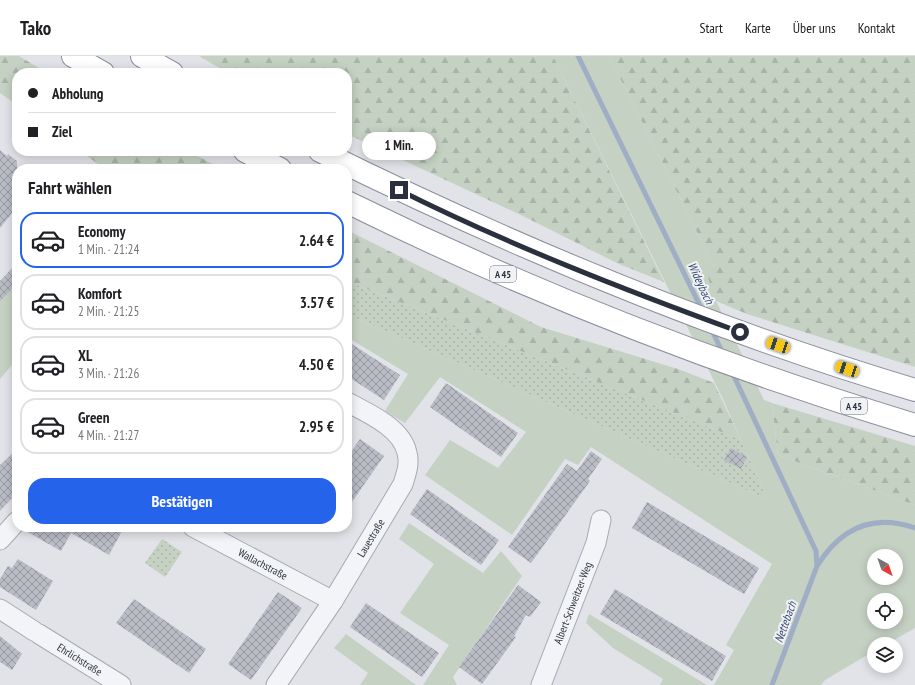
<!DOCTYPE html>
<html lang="de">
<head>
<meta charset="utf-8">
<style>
	:root { --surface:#fff; --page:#f2f2f2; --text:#202124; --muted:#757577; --line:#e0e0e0; --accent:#2563eb }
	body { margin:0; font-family:"PT Sans Narrow",sans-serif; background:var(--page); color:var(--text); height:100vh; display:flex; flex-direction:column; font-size:15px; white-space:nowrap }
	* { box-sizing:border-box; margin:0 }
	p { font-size:13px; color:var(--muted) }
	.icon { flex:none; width:22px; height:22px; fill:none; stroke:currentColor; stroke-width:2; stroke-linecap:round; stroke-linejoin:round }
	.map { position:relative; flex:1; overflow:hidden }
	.details { position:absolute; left:12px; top:108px; width:340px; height:368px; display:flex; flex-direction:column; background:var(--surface); border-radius:16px; box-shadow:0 2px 10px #0003 }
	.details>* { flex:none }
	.banner { position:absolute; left:12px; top:12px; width:340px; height:88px; border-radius:16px; box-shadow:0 2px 10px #0003; display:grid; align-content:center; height:88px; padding:0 16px; background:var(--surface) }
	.needle { width:26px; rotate:140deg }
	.buttons { position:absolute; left:867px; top:493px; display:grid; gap:8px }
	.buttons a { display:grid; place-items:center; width:36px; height:36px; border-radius:50%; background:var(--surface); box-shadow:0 2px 10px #0003; font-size:20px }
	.end { position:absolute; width:18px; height:18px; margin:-9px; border:5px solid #2b303e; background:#fff; box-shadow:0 0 0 2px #fff }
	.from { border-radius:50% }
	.bubble { position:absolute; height:28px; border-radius:14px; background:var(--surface); box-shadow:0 2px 10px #0003; font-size:13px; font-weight:600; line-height:28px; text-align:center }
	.car { position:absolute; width:12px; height:24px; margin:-12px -6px; border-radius:5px; box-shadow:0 0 3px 1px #0007; background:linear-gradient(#f5c518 24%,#345 0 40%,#f5c518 0 76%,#345 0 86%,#f5c518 0) }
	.banner b { display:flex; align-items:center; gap:14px; height:38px; font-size:15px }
	.banner b+b { border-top:1px solid var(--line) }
	.banner i { width:10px; height:10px; background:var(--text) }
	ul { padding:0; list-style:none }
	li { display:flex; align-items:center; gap:12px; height:56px; margin:0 8px 6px; padding:0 8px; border:2px solid var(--line); border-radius:16px }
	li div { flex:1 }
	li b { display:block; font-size:15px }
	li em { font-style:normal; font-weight:600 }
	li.active { border-color:var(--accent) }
	li>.icon { width:36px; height:36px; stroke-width:1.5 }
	h2 { padding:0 16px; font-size:18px; line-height:48px }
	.cta { display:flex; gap:8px; margin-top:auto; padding:8px 16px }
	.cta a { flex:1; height:46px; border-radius:16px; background:var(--accent); color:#fff; font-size:16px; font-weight:600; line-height:46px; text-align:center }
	header { display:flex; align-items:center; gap:24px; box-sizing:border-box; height:56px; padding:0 20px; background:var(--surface); border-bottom:1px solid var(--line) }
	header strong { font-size:19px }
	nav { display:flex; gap:22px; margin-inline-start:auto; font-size:14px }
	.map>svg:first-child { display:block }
	.grass { fill:#c5d1c3; fill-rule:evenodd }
	.forest { fill:url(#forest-firs) }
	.park { fill:url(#park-dots) }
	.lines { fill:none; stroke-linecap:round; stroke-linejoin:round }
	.stream { stroke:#9faec5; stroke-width:5 }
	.building { fill:url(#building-cross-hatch) }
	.minor-casing { stroke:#a7aab2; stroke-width:21 }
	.motorway-casing { stroke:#8a8f9e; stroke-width:24 }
	.minor { stroke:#f3f4f7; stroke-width:19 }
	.motorway { stroke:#fff; stroke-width:22 }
	.route { stroke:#2b303e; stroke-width:5 }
	.labels { text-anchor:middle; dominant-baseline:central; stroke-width:4; stroke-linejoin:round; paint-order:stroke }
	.shield { fill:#f0f2f6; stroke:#666a75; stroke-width:1 }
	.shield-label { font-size:10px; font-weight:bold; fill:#2b303e }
	.street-label { font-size:11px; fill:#2b303e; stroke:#f0f2f6 }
	.water-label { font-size:12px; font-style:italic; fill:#394b6f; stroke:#f0f2f6 }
</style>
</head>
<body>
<header>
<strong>Tako</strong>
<nav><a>Start</a><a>Karte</a><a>Über uns</a><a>Kontakt</a></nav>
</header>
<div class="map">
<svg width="915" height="629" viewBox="0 0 915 629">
	<defs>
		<pattern id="forest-firs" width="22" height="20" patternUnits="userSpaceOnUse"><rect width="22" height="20" fill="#c5d1c3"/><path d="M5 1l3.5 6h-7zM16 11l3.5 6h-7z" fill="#a9b4a9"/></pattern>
		<pattern id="park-dots" width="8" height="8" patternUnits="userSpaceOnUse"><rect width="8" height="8" fill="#c5d1c3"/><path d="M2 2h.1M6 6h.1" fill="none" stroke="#a9b4a9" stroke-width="1.8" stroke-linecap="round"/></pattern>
		<pattern id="building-cross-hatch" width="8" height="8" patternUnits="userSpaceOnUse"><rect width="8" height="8" fill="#b9bcc5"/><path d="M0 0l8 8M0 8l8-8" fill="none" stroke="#9799a1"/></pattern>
	</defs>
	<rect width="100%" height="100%" fill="#e1e3e8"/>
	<path class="grass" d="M553,0H609L715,212L716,245L764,344L772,347L778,399L915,449V572L887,588H874V595L825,624L821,629H714L734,594L726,589L772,508L591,391L578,409L565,403L512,479L425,419L450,384L498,412L526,376L440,321L405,367L385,355L408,318L347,281V258L767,443L722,341ZM874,500H896V522H874ZM874,544H896V566H874Z
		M0,224L17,239V303L0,323Z
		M409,467L483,517L501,495L522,520L453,621L457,629H423L449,589L400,557L434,508L399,483Z
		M589,558L707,629H660L663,623L613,592L586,567Z
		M346,578L416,629H360L368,617L334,592Z"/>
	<path class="forest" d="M0,0H19L47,17H17V49L0,37Z
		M199,0H553L664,226L619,208L523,160L347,78V17H228Z
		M609,0H915V311L747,258L716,245L706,216L715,212Z
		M80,95H187L223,113H105Z
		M347,174L541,271L678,313L714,327L741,384L347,225Z
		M772,347L915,390V449L778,399Z"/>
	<path class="park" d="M347,225L741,384L767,443L347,258Z
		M162,483L182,496L165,521L145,507Z"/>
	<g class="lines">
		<path class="stream" d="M578,0L703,256
			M711,272L723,298
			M732,316L816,495L817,510
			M772,629L817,510C840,473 872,457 915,472"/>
	</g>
	<path class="building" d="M0,94L7,100L8,98L17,105V151L0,172Z
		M17,207V228L0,245V225Z
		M347,285L400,319L384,344L347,320Z
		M446,327L518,377L501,401L430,351Z
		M360,383L384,400L347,453V402Z
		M731,392L747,401L741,413L724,404Z
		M17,393V437L0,455V409Z
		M591,395L602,403L588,423L590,425L531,507L508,491L567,408L577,415Z
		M427,433L499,484L481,509L410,458Z
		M647,446L759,512L744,538L632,472Z
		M26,471H124L109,499L71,477L61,495L24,474Z
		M18,503L53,525L36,554L0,531V523L8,510L12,512Z
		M518,529L541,546L530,561L526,559L514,580L516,581L482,628L459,611Z
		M615,533L726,600L712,625L600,558Z
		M278,536L302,552L251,624L228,608Z
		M134,543L206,593L189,617L116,567Z
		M366,547L439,597L422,621L350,571Z
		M0,580L22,598L12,614L0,606Z"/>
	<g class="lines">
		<g class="minor-casing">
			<g id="minor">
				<path id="s1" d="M193,471L333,545"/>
				<path d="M0,484L17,465"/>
				<path d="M0,553L34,575"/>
				<path id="s2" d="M39,578L121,629"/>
				<path id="s3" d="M276,629L333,545L403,428C406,418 410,408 407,397C402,372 368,357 347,346"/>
				<path id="s4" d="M541,629L596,487L601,464"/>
			</g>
		</g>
		<g class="motorway-casing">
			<path id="motorway" d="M73,0L103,17
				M142,0L172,17
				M245,95L280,113
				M320,95C512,190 710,273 915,334
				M347,146C530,236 720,310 915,369"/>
		</g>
		<use href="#minor" class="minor"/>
		<use href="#motorway" class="motorway"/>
	</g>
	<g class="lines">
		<path class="route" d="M399,134C509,189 625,234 740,276"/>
	</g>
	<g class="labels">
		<g class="shield">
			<rect x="490" y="210" width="26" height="16" rx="3"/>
			<rect x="841" y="342" width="26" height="16" rx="3"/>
		</g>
		<g class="shield-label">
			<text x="503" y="218">A 45</text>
			<text x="854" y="350">A 45</text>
		</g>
		<g class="street-label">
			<text stroke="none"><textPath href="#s3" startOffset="175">Lauestraße</textPath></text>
			<text stroke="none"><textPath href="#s1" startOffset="79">Wallachstraße</textPath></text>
			<text stroke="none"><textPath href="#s4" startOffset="88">Albert-Schweitzer-Weg</textPath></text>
			<text stroke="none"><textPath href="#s2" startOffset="48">Ehrlichstraße</textPath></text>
		</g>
		<g class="water-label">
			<text transform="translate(701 227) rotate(65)">Wideybach</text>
			<text transform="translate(785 566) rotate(-70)">Nettebach</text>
		</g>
	</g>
</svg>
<div class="buttons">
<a><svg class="needle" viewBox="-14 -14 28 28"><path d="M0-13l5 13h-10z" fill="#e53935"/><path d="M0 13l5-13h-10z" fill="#757577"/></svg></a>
<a><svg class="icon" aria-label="locate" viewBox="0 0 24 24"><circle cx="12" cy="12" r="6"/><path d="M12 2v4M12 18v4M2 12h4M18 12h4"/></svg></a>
<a><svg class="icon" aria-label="layers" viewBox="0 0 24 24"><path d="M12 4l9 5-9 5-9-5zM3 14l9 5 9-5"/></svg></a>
</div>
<i class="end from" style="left:740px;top:276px"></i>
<i class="end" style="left:399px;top:134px"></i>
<div class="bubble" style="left:362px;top:76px;width:74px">1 Min.</div>
<i class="car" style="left:778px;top:289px;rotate:289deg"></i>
<i class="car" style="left:847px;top:313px;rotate:288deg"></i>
<div class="banner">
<b><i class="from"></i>Abholung</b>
<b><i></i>Ziel</b>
</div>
<section class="details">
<h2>Fahrt wählen</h2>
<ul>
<li class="active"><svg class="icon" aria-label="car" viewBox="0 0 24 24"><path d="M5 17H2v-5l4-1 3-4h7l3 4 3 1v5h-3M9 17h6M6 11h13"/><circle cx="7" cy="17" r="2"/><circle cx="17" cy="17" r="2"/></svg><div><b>Economy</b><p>1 Min. · 21:24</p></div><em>2.64 €</em></li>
<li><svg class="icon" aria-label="car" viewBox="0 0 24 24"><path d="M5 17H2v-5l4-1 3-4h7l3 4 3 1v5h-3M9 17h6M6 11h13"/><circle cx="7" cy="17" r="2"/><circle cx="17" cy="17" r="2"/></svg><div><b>Komfort</b><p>2 Min. · 21:25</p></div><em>3.57 €</em></li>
<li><svg class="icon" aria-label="car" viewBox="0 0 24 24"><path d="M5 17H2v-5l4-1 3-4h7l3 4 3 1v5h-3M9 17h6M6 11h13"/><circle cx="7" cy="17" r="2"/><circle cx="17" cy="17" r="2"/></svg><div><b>XL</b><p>3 Min. · 21:26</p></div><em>4.50 €</em></li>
<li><svg class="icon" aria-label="car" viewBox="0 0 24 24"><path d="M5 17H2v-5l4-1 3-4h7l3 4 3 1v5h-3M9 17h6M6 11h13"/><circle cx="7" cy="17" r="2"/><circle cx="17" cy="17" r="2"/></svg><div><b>Green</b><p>4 Min. · 21:27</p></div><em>2.95 €</em></li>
</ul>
<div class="cta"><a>Bestätigen</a></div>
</section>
</div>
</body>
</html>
